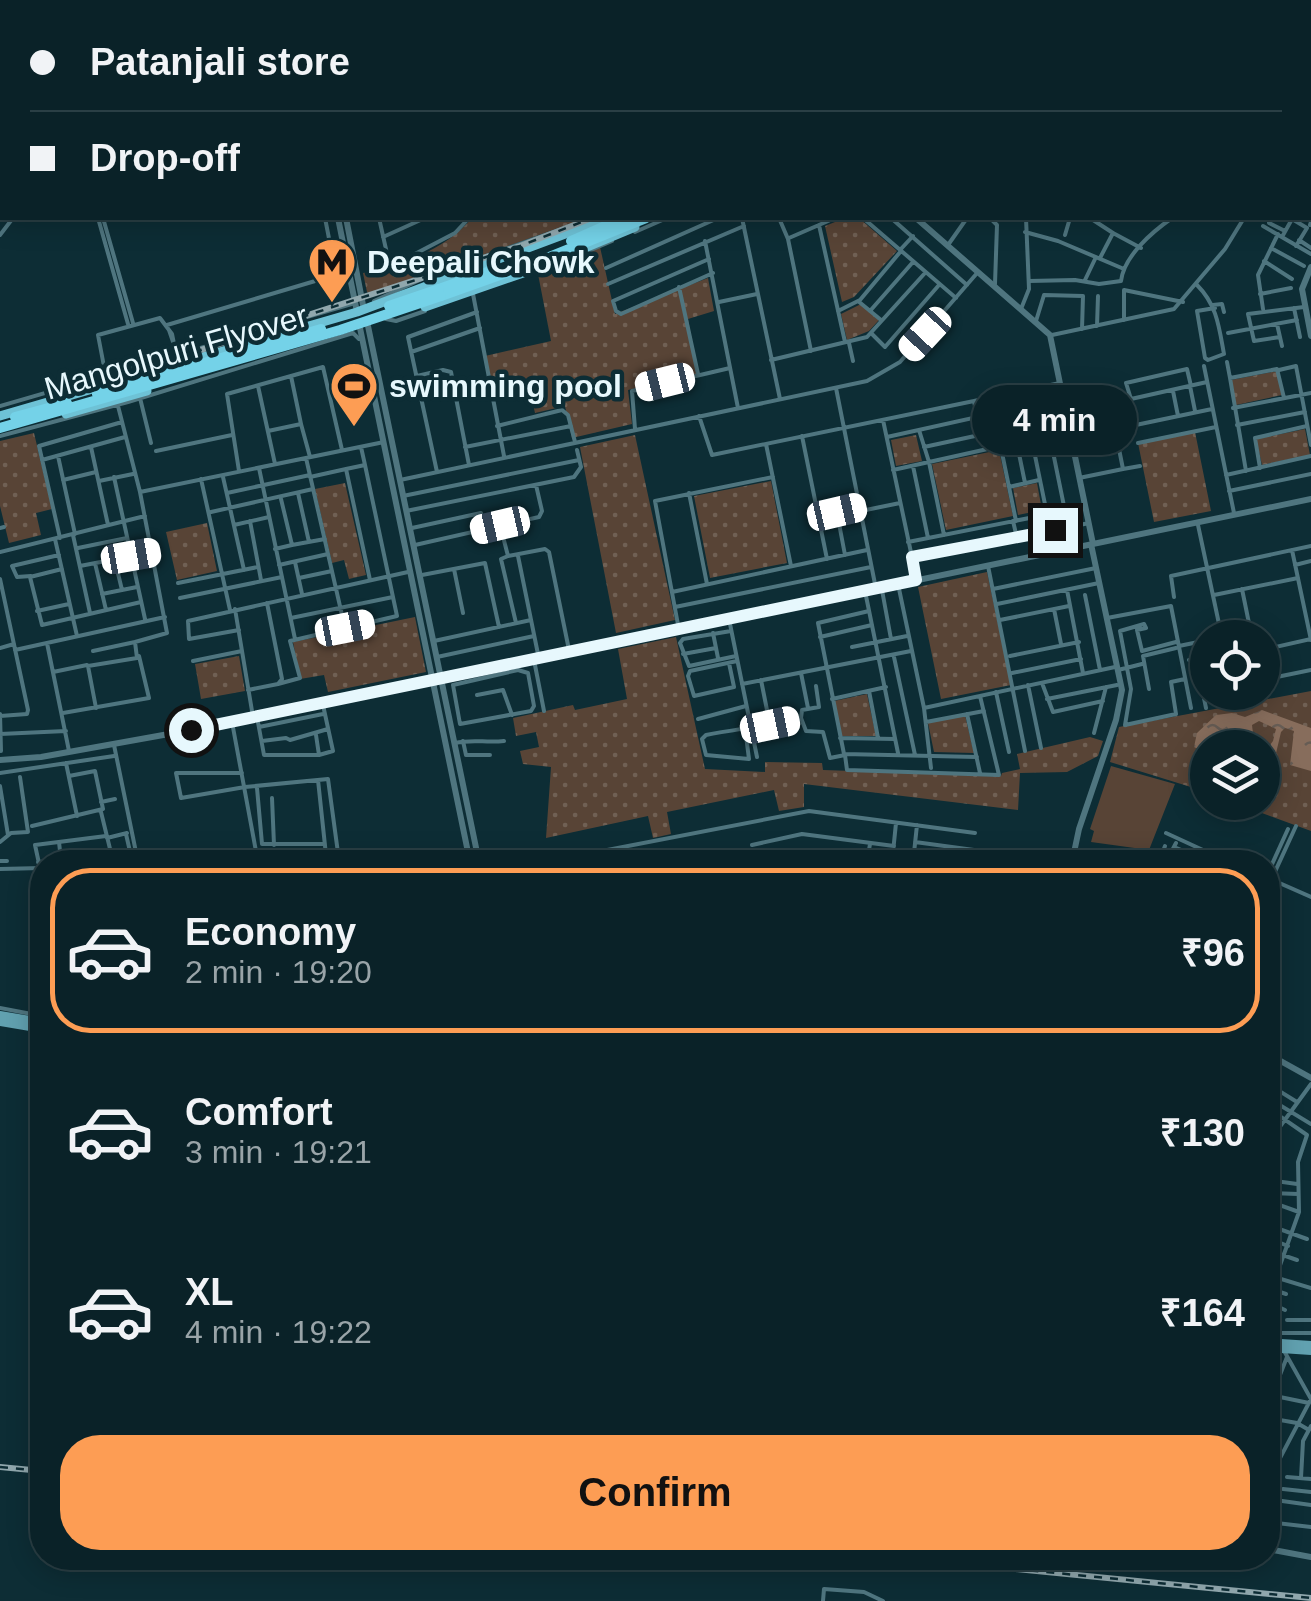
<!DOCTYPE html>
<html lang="en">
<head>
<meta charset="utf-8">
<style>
	:root { --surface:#0a2228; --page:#182f34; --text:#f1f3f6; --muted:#99a4a8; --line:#2a3f45; --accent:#fd9d54 }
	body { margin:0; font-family:Helvetica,sans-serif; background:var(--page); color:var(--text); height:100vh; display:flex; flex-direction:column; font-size:38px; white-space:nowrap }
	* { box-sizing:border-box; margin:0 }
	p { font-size:32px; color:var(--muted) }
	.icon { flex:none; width:55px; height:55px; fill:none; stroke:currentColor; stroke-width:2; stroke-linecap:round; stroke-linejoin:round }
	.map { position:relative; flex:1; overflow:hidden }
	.drawer { position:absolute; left:30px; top:850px; width:1250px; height:720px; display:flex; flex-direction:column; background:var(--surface); border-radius:40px; box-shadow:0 5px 25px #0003,0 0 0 2px var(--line) }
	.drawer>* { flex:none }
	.top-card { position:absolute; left:0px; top:0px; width:1312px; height:220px; box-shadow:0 5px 25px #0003,0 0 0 2px var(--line); display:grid; align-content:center; height:220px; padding:0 30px; background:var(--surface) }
	.buttons { position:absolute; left:1190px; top:620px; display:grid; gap:20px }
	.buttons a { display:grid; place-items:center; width:90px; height:90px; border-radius:50%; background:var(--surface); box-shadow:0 5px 25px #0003,0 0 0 2px var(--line); font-size:50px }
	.end { position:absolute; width:45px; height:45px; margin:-22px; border:12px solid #e7f8fd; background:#111; box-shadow:0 0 0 5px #111 }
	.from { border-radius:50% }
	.bubble { position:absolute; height:70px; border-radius:35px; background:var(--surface); box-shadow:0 5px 25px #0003,0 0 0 2px var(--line); font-size:32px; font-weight:700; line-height:70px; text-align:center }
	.car { position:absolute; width:30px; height:60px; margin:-30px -15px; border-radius:12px; box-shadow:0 0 8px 2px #0007; background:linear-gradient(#fff 24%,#345 0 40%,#fff 0 76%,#345 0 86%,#fff 0) }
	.top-card b { display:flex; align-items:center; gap:35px; height:95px; font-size:38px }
	.top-card b+b { border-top:2px solid var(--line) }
	.top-card i { width:25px; height:25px; background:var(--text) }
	ul { padding:18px 0 0; list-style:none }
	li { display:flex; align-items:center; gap:30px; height:165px; margin:0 20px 15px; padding:0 10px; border:5px solid transparent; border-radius:40px }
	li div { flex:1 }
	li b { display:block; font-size:38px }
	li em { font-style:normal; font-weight:700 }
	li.current { border-color:var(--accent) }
	li>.icon { width:90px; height:90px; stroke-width:1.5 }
	.cta { display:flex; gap:20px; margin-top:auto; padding:20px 30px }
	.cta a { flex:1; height:115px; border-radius:40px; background:var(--accent); color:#111; font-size:40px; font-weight:700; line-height:115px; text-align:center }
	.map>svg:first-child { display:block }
	.green { fill:url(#green-dots) }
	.pitch { fill:#584436 }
	.water { fill:url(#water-ripples); fill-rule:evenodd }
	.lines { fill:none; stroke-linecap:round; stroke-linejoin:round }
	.minor { stroke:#4f757f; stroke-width:4 }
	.tertiary { stroke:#4f757f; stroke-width:6 }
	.secondary { stroke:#61a1b0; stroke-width:8 }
	.primary { stroke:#6ec2d6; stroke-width:9 }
	.trunk { stroke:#74d2e8; stroke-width:10 }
	.rail-casing { stroke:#90a7ad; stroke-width:6 }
	.rail { stroke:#0d2d35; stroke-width:2.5; stroke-dasharray:8; stroke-linecap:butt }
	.trunk-bridge { stroke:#74d2e8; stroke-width:10 }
	.route { stroke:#e7f8fd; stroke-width:12 }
	.labels { text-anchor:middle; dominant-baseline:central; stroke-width:9; stroke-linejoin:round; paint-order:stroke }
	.poi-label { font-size:32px; font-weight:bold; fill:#e7f8fd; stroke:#0d2d35; text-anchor:start }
	.street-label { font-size:32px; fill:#e7f8fd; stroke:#0d2d35 }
</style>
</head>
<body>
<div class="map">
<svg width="1311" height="1601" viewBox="0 0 1311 1601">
	<defs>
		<pattern id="green-dots" width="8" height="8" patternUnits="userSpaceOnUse" patternTransform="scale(2.5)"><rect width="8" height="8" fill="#584436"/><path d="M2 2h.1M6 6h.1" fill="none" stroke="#706054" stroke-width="1.8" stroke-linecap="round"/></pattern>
		<pattern id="water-ripples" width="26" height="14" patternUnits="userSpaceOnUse" patternTransform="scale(2.5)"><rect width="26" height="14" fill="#876d5c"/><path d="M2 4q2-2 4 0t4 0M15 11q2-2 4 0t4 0" fill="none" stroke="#665c54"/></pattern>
	</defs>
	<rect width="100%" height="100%" fill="#0d2d35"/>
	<path class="green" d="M472,218H576L578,221L371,295L367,292L363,273C401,267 447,248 472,218Z
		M845,218H859L897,251L854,297L842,302L825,226Z
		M600,247L615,314L708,278L714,311L688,319L698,374L628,390L632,424L572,438L565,406L535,413L529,387L493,393L485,356L551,341L538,274Z
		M861,304L879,320L869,331L847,340L841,314Z
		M1277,371L1282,395L1236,405L1231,380Z
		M1305,429L1310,455L1262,465L1256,439Z
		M1195,432L1211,511L1154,522L1138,443Z
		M34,433L52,509L36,513L41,535L9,543L0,506V441Z
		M635,435L675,620L616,633L580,447Z
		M916,435L922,461L896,466L891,440Z
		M999,450L1013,516L946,530L932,464Z
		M771,481L787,563L710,578L694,496Z
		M345,483L366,575L349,579L344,560L332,563L315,489Z
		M1037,483L1042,510L1018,515L1013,488Z
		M207,523L217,571L177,580L166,532Z
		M987,572L1011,685L941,699L918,587Z
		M415,617L426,672L328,692L324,675L300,679L293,642Z
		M676,637L705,769L765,772V762L822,763L823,770L1001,776L1002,773L1020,769L1017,754L1090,737L1103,741L1098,756L1067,772L1020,773L1018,810L804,784V807L779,811L774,790L667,812L671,834L653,838L648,816L546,838L551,767L523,764L520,751L539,747L536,732L516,736L513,718L573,705L575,710L627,699L618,649Z
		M239,656L245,691L201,699L195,664Z
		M1311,691V831L1235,803L1262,802V748H1208L1207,792L1110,762L1119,727Z
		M867,694L876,736H841L834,701Z
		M965,715L974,753L934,752L928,723Z"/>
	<path class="pitch" d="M1111,766L1175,784L1149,850L1091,842L1094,831L1090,829Z"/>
	<path class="water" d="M1262,710L1311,728V771L1290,765L1294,731L1285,728L1281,732L1273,766L1263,759L1262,748L1246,747L1235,736L1224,733L1210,740L1209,745L1228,747L1208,748L1207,753L1194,747L1197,733L1216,715L1232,713L1245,717ZM1259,721L1276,729L1273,741L1267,749C1256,743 1253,737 1252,725Z"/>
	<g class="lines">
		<path class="minor" d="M269,0L273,2
			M359,0L362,2
			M465,0L468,2
			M585,0L589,2
			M721,0L724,2
			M773,0L776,2
			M1067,0L1071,2
			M1148,0L1151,2
			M1212,0L1215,2
			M1263,0L1266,2
			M182,2L184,0
			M292,2L294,0
			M327,2L329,0
			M428,2L430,0
			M454,2L456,0
			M574,2L576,0
			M660,2L662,0
			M732,2L734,0
			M790,2L792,0
			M838,2L840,0
			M864,2L866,0
			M928,2L930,0
			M973,2L977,0
			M1049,2L1052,0
			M1111,2L1113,0
			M1171,2L1173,0
			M1198,2L1199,0
			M1237,2L1239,0
			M1310,37L1311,38
			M0,91L2,93
			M1310,204H1311
			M1310,209H1311
			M98,218L128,324
			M103,218L133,323
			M379,218L390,267L455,233L469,218
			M742,218L780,399
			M779,218L788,239L811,351
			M863,218L956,298
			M891,218L967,285
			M990,218L997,225L995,284
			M1090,218L1113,233
			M1269,218V223L1285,231
			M819,225L845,342
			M1310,225L1311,222
			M1263,226L1311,254
			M635,232L667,218
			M1025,232L1058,241L1124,269
			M0,235L13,218
			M1065,235L1070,218
			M383,237L425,218
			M1282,237L1292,219L1307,228L1296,246
			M789,238L835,218
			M1299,240L1311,248
			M705,241L738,408
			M948,245L967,218
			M1271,248L1304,266
			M900,250L913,236
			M579,255L612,241
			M1100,258L1113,233L1141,248
			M709,259L613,301L616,311L621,314L713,273
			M1264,261L1292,279
			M606,268L718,218
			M1085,280L1096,257
			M1029,281L1075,280L1099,284L1121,281C1124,256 1152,232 1172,218
			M608,284L744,226
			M1197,285C1217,305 1219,327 1224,354L1208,360L1205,358L1197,311L1215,308
			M679,287L698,374
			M473,294L504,456
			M1260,294L1291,288
			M374,301L424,278L593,218
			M858,301L881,320
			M719,302L757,294
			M1213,305L1222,304L1224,312
			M1294,308L1300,337
			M1021,309L1029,289L1026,218
			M1263,309L1258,275L1278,234
			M838,311L860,300L901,251
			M870,311L913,262
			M386,319L396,321L425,311
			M1124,320V290L1183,302
			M1036,321L1044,295L1083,296L1082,329
			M1277,324L1282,346
			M167,325L332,276L335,269L325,218
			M1097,326L1098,296
			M169,330L180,362
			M1228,333L1297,320
			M872,334L885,347L939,285
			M1052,335L1174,309L1225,249L1244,218
			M1280,337L1254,341L1248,314L1304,307
			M849,343L853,361
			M414,351L480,328
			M771,360L867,337L925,273
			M1227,362L1230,378
			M1204,366L1234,513
			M1279,370L1296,366L1311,445
			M417,376L443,370L451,372L469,465
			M106,377L98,335L160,318L172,334L175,349
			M258,386L275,464
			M1190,386L1195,411
			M1191,386L1187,369L1126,383L1131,399L1207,382
			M836,388L876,589
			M1173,391L1178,416
			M140,398L151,443
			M1043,403L1065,511
			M0,406L355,303
			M1025,407L1047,514
			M1233,408L1311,393
			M1010,410L1025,483
			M1066,413L1123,401
			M994,414L1016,521
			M699,416L712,455L974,401
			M977,417L974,401L1060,383
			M883,420L917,581
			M1113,420L1094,426L1099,451L1117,450
			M301,424L310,457
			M1237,425L1305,412
			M497,426L562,410L568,415L575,442
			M1131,426L1212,409
			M635,429L632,391L730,368
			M919,430L929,462L944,535
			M268,431L301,424L291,376
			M0,436L128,402L353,333L359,339
			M802,436L827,559
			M887,437L1063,398
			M1138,443L1216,427
			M766,444L791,566
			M91,447L108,525
			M361,447L365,465
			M465,447L571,426
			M924,447L998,431
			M156,451L232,435
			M58,456L75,534
			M306,458L345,628
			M42,460L125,437
			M913,466L928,538
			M259,468L295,639
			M1260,468L1255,438L1307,426
			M1123,469L1140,466
			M893,470L1001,446
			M239,471L227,394L323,367L342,450
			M1246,471L1230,378L1277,369L1284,398
			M437,472L408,337L477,312
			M1226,475L1311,456
			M114,477L145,619
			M223,477L244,570
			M310,477L346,469L370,580
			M1079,478L1123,469L1110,404
			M201,479L230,610
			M63,480L96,472
			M400,480L867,381L900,362L978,272
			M99,481L133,474
			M1009,487L1039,480
			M1229,491L1311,474
			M140,492L384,442
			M227,493L310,475
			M298,493L309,542
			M689,493L707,584
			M403,496L579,460
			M406,511L574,477L581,467L577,450
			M861,511L900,503
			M211,512L313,489
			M250,521L261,580
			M1013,521L1017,538
			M234,525L269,517
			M500,525L508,556L545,549L549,552L569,650
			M1198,525L1222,638
			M0,528L4,527
			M412,528L481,513
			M73,535L90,613
			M60,538L39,446L122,422
			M55,539L77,636
			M908,542L1085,507
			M292,545L325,539
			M415,545L539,517L542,511L536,485
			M78,548L127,538
			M275,549L292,545L281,499
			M1292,550L1311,640
			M0,552L145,516
			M845,555L837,513L859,508
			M508,556L501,559L516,623
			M518,556L539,659
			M912,557L978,547L1089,523
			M115,561L122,590
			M295,562L302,594
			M95,563L106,610
			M279,565L328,554
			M1295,565L1311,561
			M80,566L152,552
			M988,566L1025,751
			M62,569L30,577L42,625L141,602
			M454,569L463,613
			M422,575L485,563L499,627
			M31,576L17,577L12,566L59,555
			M299,578L332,571
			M0,579L28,710L27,714L0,716
			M178,583L258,567
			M898,584L924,708L931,768
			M993,589L1096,568
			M1242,589L1252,638
			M882,590L891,639
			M1067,590L1083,673
			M865,591L898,753
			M672,592L867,550
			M102,594L137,587
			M1085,595L1100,670
			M1214,595L1298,578
			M1174,597L1171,576L1311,546
			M180,598L282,577
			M997,604L1099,583
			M675,607L871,567
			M235,609L253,717
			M1054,609L1061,644
			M37,611L69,604
			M869,611L818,623L844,754L977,757
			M291,618L393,597
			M1107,618L1171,606L1191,708
			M729,619L757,757
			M1000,620L1069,606
			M1144,624L1120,631L1131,689L1125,725L1176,714L1171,682L1185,679
			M1144,624L1146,628L1137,630L1142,651L1176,642
			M239,630L189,639L188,621L408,572
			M679,630L655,501L773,477
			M731,631L683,639L680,643L689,666L736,656
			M713,633L718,658
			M820,637L872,625
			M434,641L531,620
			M47,643L69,751
			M1179,646L1208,640
			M852,647L907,636
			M0,648L14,644
			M15,650L165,617
			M1262,650L1311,639
			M93,651L135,642
			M683,654L716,648
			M1010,656L1079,642
			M437,657L534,636
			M894,657L915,755
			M1196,659L1206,708
			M534,660L544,711
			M1189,660L1208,657
			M193,661L242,651
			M729,663L734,687L694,696L688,676L690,671L737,661
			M518,670L528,673L534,706L531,711L460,724L453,685Z
			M1118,670L1142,664
			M53,672L87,665
			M801,673L808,708
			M1012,673L1081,659
			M761,680L770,725
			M1262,680L1311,670
			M1042,683L1053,712L1103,701
			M278,684L300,678L290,641L397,616L365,465L346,469
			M742,684L911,651
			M1028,685L1041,748
			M1149,689L1143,656L1176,648
			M248,690L278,684L282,679L267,603
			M869,691L878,738
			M996,692L1009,752
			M1233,692L1236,704
			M477,695L503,690L512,715
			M832,699L886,687
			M1047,699L1117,685
			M96,708L88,666L137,658L135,642L167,633L140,492L118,406
			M924,708L1115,667
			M63,713L149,698L139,656
			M0,714L1,751
			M967,714L980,773
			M257,717L264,755H319L333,751L323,705
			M801,718L802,710L819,707L816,686
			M698,719L746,706
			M232,722L258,862
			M926,722L984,711
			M259,727L323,714
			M745,728L749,759L706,755L702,739L706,735C738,729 770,725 801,718L806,731L823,732L830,758L845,755L847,770L999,775L980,696
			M1094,733L1106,687
			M0,734L66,731
			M316,735L319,755
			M840,738L895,739
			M262,741L286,738L290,740L328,729
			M463,741L466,755H490
			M455,743C472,739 486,743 504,741
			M114,745L138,862
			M66,763L77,816
			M0,773L114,756
			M242,773H176L181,798L245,787L328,779L338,853
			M318,780L326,855
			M0,786L8,835
			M257,788L262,844H325
			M272,798L274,845
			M101,802L115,799
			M32,826L103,809L95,771L69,776
			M1166,833L1229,862
			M107,838L127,833
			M0,842L11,833L28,832L20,777
			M59,842L61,860
			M915,842L974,850
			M752,845L802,834L894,846
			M1174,847L1211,862
			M596,852L598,862
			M112,857L131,856L126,834
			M913,859L941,862
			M1073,859L1099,862
			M0,861H7
			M38,862L112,857L101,812
			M363,862L468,860
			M545,862L809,811L975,833
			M672,862L725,851L730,862
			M748,862L806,851L868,858
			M867,862L870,844
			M892,862L896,823
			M913,862L917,825
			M1159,862L1165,846
			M1166,862L1176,843
			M40,868L35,845L106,836
			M0,869L42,868
			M1268,873L1288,829
			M1268,878L1311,897
			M1268,887L1296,826
			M0,1008L42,1016
			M1268,1084L1297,1102
			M1268,1098L1311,1124
			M1268,1108L1307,1135L1298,1162L1299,1212L1268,1299
			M1268,1143L1311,1084
			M1268,1180L1297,1184
			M1268,1193L1298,1194
			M1268,1201L1299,1212
			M1268,1225L1307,1239
			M1268,1238L1288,1246
			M1268,1250L1297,1260
			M1268,1262L1280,1267
			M1268,1275L1311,1288
			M1268,1288L1286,1294
			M1268,1302L1285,1310
			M1287,1320H1311
			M1268,1333H1311
			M1275,1396L1309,1403
			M1268,1418L1297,1423L1309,1430
			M1268,1475L1276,1385L1287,1357
			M1287,1477L1311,1479
			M1301,1478L1303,1441L1311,1426
			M1268,1481L1311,1399L1283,1349
			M1283,1489L1311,1492
			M1275,1500L1311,1505
			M1268,1522L1311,1527
			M823,1601L824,1589L864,1592L883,1601"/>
		<path class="tertiary" d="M200,0L203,2
			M215,0L218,2
			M564,0L568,2
			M913,0L915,2
			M389,2L391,0
			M399,2L401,0
			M675,2L676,0
			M338,218L357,312
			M346,218L364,310
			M916,218L1050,335L1093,544
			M1311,267L1302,289L1311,336
			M368,326L479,862
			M360,328L470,862
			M0,760L41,757L191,730L1311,499
			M1072,862L1079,829L1116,720L1122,690L1091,544
			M1268,1054L1311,1078
			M1268,1549L1311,1557"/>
		<path class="secondary" d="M1276,0L1279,2
			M1297,0L1300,2
			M1310,10L1311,11
			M1310,27L1311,28
			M0,1015L42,1022
			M0,1022L42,1029
			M1268,1342L1311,1345
			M1268,1348L1311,1351"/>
		<path class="primary" d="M991,2L993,0
			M1025,2L1029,0
			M425,307L532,270L635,227
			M66,414L147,391
			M0,416L357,312L608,218"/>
		<path class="trunk" d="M1003,2L1006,0
			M1014,2L1018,0
			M571,241L623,218
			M439,289L490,271
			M441,296L542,260L646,218"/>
		<g class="rail-casing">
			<path id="rail" d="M1287,0L1290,2
				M969,2L972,0
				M1310,23L1311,24
				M118,377L520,246L592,218
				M0,1467L42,1471
				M903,1558L1311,1598"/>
		</g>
		<use href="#rail" class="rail"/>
		<path class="trunk-bridge" d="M389,306L439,289
			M97,394L321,329
			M15,417L67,403
			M0,428L340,330L441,296"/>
	</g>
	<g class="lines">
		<path class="route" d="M191,730L916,580L912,557L1055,530"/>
	</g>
	<defs>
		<g id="metro-pin" transform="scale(2.5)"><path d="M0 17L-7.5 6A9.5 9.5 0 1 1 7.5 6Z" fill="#fd9d54" stroke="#0d2d35"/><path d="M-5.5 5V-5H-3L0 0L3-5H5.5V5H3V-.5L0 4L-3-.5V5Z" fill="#111"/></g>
		<g id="stadium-pin" transform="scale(2.5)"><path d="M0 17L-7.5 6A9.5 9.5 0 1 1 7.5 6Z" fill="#fd9d54" stroke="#0d2d35"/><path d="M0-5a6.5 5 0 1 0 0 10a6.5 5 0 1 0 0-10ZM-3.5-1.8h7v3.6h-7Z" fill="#111"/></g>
	</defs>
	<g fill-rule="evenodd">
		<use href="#metro-pin" x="332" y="262"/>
		<use href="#stadium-pin" x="354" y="386"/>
	</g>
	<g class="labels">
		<g class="poi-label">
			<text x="367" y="262">Deepali Chowk</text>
			<text x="389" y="386">swimming pool</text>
		</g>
		<g class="street-label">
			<text transform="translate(176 352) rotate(-16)">Mangolpuri Flyover</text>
		</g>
	</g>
</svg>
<div class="buttons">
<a><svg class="icon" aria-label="locate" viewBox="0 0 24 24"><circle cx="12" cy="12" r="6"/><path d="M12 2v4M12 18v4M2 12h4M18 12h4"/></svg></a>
<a><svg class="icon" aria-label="layers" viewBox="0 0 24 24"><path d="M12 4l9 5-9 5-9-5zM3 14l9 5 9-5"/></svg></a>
</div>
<i class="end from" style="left:191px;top:730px"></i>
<i class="end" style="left:1055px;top:530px"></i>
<div class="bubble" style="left:972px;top:385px;width:165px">4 min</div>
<i class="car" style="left:925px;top:334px;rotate:223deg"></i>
<i class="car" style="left:665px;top:382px;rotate:256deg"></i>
<i class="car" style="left:837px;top:512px;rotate:77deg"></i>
<i class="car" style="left:500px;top:525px;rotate:257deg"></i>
<i class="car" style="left:131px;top:556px;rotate:80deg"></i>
<i class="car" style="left:345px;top:628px;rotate:79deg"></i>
<i class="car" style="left:770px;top:725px;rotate:78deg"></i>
<div class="top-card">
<b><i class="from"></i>Patanjali store</b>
<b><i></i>Drop-off</b>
</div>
<section class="drawer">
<ul>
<li class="current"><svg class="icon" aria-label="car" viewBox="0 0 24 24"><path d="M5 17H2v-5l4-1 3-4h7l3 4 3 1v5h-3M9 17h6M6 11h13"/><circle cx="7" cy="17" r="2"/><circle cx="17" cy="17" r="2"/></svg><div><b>Economy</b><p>2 min · 19:20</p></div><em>₹96</em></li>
<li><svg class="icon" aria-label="car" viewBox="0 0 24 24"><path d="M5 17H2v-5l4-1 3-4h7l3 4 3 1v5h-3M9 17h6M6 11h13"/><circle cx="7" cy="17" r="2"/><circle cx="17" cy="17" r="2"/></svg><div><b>Comfort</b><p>3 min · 19:21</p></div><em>₹130</em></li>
<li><svg class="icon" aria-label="car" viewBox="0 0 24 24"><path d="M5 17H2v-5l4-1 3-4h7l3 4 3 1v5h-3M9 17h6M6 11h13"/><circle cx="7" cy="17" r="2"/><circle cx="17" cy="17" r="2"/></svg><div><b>XL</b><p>4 min · 19:22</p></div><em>₹164</em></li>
</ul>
<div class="cta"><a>Confirm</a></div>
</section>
</div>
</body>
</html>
